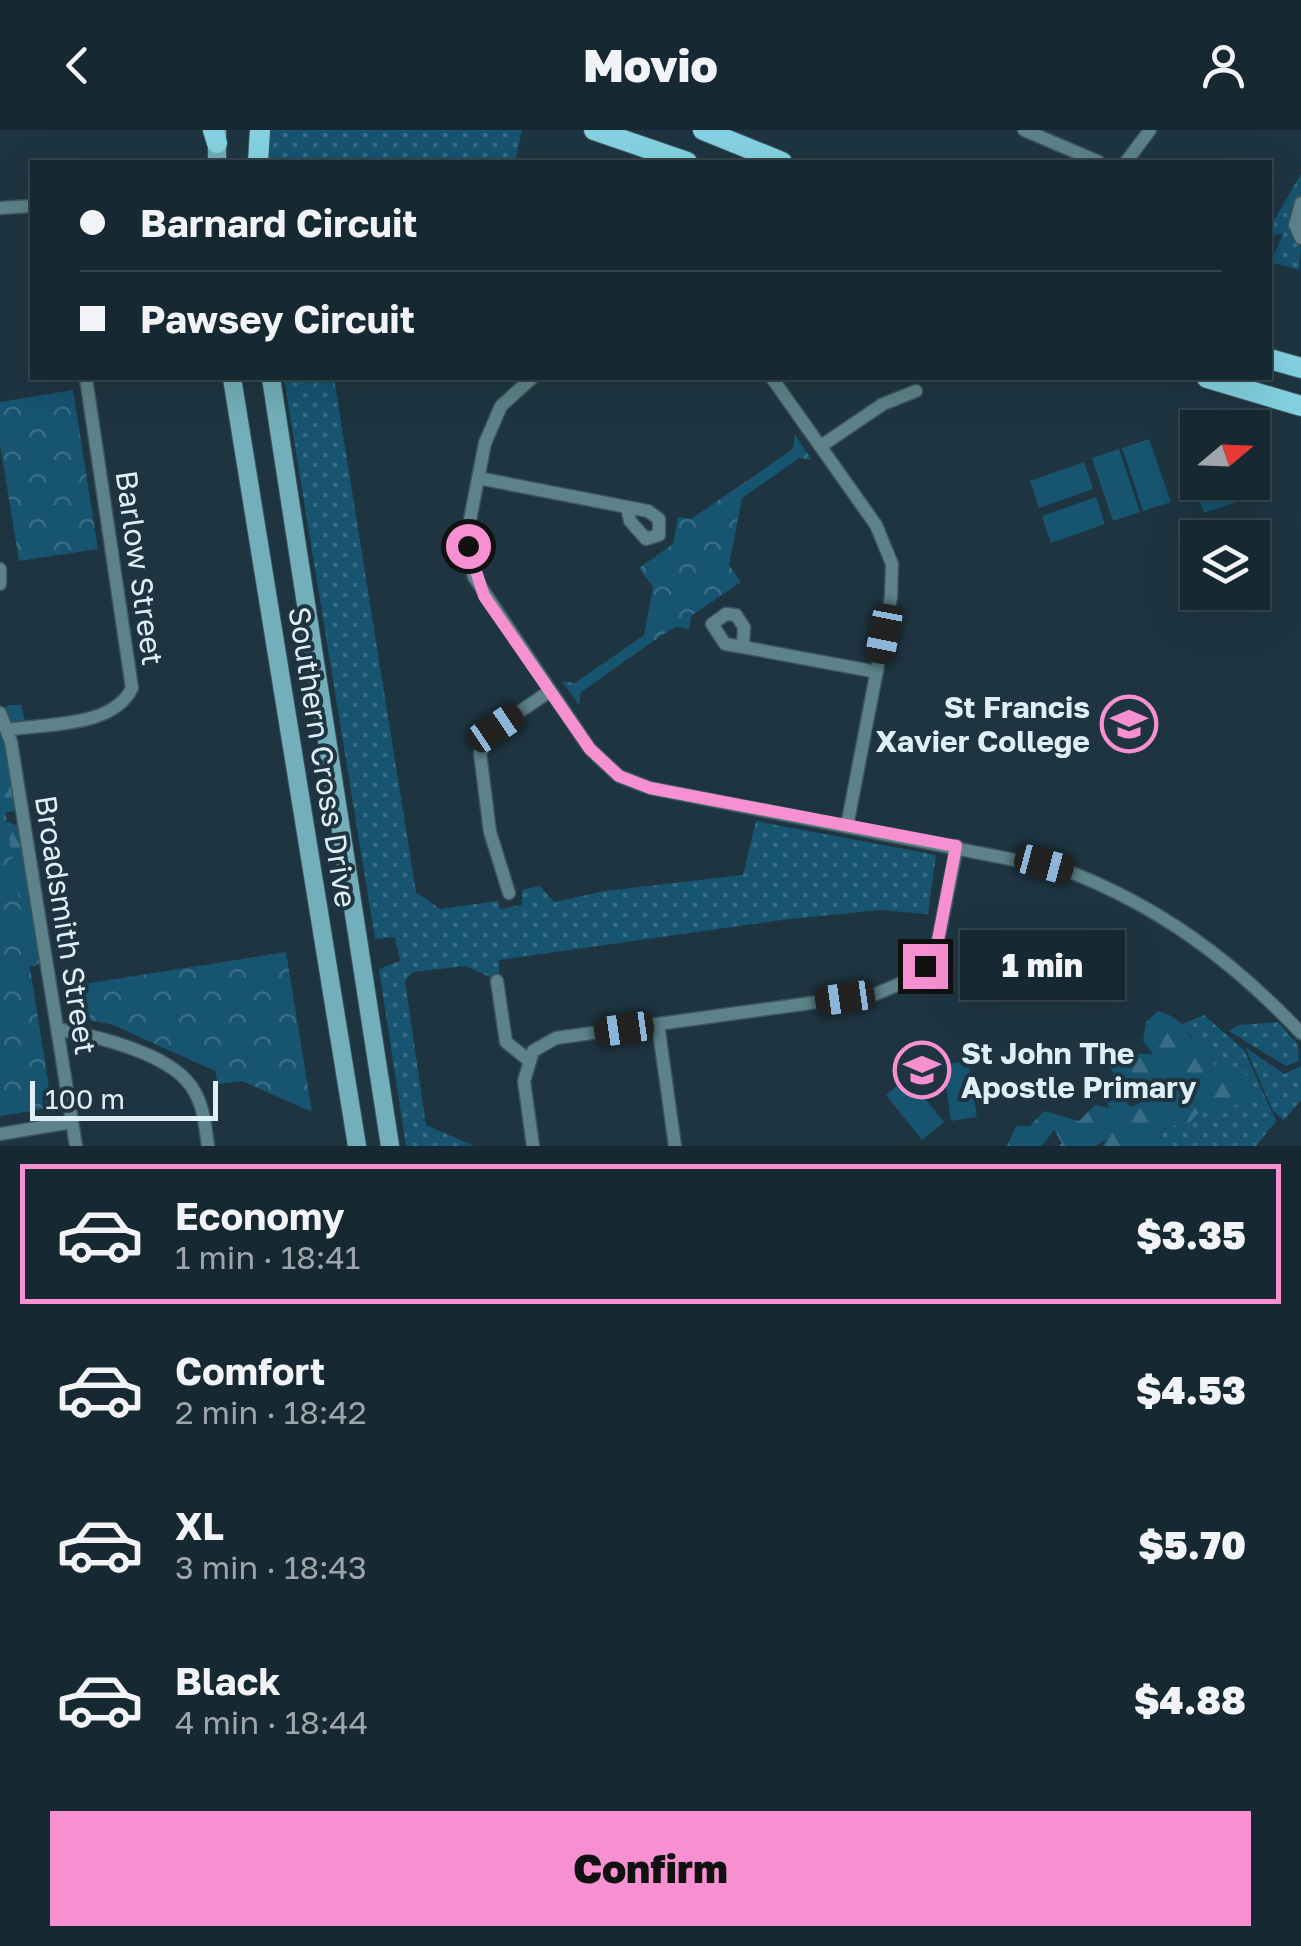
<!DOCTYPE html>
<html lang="en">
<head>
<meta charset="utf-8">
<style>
	:root { --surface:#162831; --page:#23343d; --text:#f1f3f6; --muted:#9ea6ab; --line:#35444d; --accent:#f690d1 }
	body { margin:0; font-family:"Golos Text",sans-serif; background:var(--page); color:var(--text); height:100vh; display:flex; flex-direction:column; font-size:38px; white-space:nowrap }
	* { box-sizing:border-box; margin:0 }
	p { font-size:32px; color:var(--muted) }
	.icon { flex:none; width:55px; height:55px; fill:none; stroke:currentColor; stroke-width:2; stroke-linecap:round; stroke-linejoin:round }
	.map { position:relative; height:1016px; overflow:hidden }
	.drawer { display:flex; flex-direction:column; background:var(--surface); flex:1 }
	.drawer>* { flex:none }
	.top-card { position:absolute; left:30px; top:30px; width:1242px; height:220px; border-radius:0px; box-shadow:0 10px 40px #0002,0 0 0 2px var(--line); display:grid; align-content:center; height:220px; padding:0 50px; background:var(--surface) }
	.needle { width:65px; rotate:71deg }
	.tools { position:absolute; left:1180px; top:280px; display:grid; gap:20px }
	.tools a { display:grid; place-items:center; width:90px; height:90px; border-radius:0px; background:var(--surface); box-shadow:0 10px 40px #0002,0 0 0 2px var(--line); font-size:50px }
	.scale { position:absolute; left:30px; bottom:25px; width:188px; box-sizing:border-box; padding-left:10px; border:5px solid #e0eef6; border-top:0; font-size:28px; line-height:35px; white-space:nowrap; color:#e0eef6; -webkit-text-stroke:8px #1e3541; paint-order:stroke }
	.end { position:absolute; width:45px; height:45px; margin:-22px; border:12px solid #f690d1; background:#111; box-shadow:0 0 0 5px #111 }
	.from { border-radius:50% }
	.bubble { position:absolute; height:70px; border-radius:0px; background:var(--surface); box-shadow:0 10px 40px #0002,0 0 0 2px var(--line); font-size:32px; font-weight:800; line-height:70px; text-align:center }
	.car { position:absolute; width:30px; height:60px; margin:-30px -15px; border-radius:12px; box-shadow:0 0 8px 2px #0007; background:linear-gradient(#222 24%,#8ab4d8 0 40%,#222 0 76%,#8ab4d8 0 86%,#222 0) }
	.top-card b { display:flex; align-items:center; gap:35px; height:95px; font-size:38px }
	.top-card b+b { border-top:2px solid var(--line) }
	.top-card i { width:25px; height:25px; background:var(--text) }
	ul { padding:18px 0 0; list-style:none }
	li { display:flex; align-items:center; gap:30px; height:140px; margin:0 20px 15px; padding:0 30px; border:5px solid transparent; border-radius:0px }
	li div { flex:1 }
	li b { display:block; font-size:38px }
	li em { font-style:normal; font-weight:800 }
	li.current { border-color:var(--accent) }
	li>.icon { width:90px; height:90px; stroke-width:1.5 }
	.button { display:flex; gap:20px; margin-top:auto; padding:20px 50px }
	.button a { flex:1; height:115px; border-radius:0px; background:var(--accent); color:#111; font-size:40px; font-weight:800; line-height:115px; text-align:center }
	header { display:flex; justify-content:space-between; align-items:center; height:130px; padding:0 50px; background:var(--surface); font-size:45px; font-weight:800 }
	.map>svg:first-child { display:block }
	.grass { fill:url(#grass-dots) }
	.forest { fill:url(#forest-firs) }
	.park { fill:url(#park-crowns) }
	.pitch { fill:#165470 }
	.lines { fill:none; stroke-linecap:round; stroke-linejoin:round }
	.street-casing { stroke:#3d535e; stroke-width:15 }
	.secondary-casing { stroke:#3d535e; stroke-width:20 }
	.primary-casing { stroke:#3d535e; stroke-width:22 }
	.street { stroke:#5d8289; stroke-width:12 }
	.secondary { stroke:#73afba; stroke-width:18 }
	.primary { stroke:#84d2e1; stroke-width:20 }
	.route { stroke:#f690d1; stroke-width:12 }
	.labels { text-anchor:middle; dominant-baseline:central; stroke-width:8; stroke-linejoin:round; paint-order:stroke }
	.street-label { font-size:30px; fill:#e0eef6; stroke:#1e3541 }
	.poi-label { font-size:30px; font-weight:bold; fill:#e0eef6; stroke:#1e3541; text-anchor:end }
</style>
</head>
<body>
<header><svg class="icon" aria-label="back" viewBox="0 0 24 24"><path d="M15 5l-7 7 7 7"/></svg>Movio<svg class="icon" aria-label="person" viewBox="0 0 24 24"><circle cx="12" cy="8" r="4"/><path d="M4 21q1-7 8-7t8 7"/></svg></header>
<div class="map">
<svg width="1301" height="1016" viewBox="0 0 1301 1016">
	<defs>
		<pattern id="grass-dots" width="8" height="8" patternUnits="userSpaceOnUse" patternTransform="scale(2.5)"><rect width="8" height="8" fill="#165470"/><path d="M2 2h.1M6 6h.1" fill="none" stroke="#386d85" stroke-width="1.8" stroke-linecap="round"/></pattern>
		<pattern id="forest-firs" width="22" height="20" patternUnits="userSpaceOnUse" patternTransform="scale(2.5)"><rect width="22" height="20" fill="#165470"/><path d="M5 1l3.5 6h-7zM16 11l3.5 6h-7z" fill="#386d85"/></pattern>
		<pattern id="park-crowns" width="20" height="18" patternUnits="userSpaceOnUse" patternTransform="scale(2.5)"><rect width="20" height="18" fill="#165470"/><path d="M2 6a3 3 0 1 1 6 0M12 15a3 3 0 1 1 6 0" fill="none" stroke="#386d85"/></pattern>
	</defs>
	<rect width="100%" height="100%" fill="#1e3541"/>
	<path class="grass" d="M271,0H522L515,32H265Z
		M1301,44V70L1292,98L1301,118L1299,140L1271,132L1283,104L1270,105V97Z
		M284,248H334L416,762L440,779L498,771L500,779L522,775V760L540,756L554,772L605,761L743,745L756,691L936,725L928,784L879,780L782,790L499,830V846L492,848L466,836L413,842L405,851L426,995L474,1016H406L379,839L400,831L395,807L375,809Z
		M1204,885L1244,920L1276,991L1256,1016H1156L1159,1010L1153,1006L1173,995L1185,997L1203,979L1246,968L1249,956L1214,935L1211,924L1192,919L1191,905L1180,895Z
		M1278,892L1298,915L1299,931L1286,936L1229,901L1239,895Z
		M1245,917L1284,944L1301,936V970L1284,990L1273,981Z"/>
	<path class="forest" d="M8,575H21L26,596L17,604L18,644L24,648L18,680L0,684V586Z
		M9,692L32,703L31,709L35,710L32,728L40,742L35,747L41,761V777L46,781L42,789L51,825L33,837L25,832L0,694Z
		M1158,881C1174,885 1191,898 1192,915L1195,910L1208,912L1216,920L1211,924L1214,935C1233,933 1243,936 1252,953L1246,969L1221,983L1203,979L1185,997L1173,995L1154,1005L1160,1010L1156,1016H1103L1106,1009L1096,1016H1059L1062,1013L1054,1000L1042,1016H1007L1016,996H1030L1044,981L1079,991L1095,975L1109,978L1105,962L1095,958L1110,948L1114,956L1126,960L1122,968L1131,977L1145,970L1138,958L1120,953L1109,936L1120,924H1153L1143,911L1146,892Z"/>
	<path class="park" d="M73,260L98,419L19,431L0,314V272Z
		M795,305L812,330L799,328L742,368L729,435L741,452L691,486L689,499L676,497L665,503L581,562L579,575L562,551L575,553L644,505L653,457L639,438L673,414L678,387L691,389L793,319Z
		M0,649L51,970L44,979L0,986Z
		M286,822L312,982L242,951L218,954L215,941L111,894L76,888L72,856Z"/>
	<path class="pitch" d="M1149,309L1171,372L1143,381L1122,318Z
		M1119,319L1140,382L1113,391L1092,328Z
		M1084,332L1093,359L1039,378L1030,351Z
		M1231,353H1243L1248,368L1204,383L1197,364Z
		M1096,367L1105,394L1051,413L1042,386Z
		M968,931L977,987L951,991L943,935Z
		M908,947L944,992L922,1010L886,965Z"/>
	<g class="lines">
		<g class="street-casing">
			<path id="street" d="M1024,0L1099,32
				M1126,32L1150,0
				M1301,73L1295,95L1301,108
				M0,78L32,76
				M532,248L501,276L485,313L469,395V427L474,447L590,619L619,646L650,658L1065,740C1159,776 1232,830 1301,903
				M772,248L876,395L892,434L891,467L847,696
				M821,316L883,274L916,261
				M478,348L627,377L648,381L659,389V405L646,409L630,391L627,377
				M0,439V454
				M743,517L725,514L712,494L726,484L736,485L744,497L743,517L877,542
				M0,583L11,612L76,1016
				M7,600C46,593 113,598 132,558L86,248
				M509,763L490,702L480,623L496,598L550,561
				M497,851L506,912L527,929
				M658,894L876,864L911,849L925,836L938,811L957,716
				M57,899C96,906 168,923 191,956C204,974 205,996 208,1016
				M0,1004L72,992
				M533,1016L524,951L533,921L556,908L658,894L675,1016"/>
		</g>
		<g class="secondary-casing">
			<path id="secondary" d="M217,32V0
				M232,248L357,1016
				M271,248L390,1016"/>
		</g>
		<g class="primary-casing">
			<path id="primary" d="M213,0L217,13
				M594,0L687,32
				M703,0L782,32
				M258,32L260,0
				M1270,229L1301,238
				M1207,248L1301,276"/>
		</g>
		<use href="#street" class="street"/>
		<use href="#secondary" class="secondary"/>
		<use href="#primary" class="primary"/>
	</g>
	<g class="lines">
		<path class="route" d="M468,416L484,466L590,619L619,646L650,658L956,716L938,810L925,836"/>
	</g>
	<defs>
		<g id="school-ring" transform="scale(2.875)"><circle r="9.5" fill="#1e3541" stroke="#f690d1" stroke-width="1.5"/><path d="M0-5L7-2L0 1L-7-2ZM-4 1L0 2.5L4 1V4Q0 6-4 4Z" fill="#f690d1"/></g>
	</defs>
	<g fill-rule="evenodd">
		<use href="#school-ring" x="1129" y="594"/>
		<use href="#school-ring" x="922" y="940"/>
	</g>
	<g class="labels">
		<g class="street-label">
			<text transform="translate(140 438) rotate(82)">Barlow Street</text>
			<text transform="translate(323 627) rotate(81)">Southern Cross Drive</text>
			<text transform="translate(66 795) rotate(81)">Broadsmith Street</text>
		</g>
		<g class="poi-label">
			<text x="1090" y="577">St Francis<tspan x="1090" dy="34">Xavier College</tspan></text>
			<text x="961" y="923" text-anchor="start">St John The<tspan x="961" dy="34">Apostle Primary</tspan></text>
		</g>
	</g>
</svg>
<div class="tools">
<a><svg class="needle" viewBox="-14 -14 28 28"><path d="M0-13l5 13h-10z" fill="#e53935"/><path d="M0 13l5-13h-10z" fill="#9ea6ab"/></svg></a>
<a><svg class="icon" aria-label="layers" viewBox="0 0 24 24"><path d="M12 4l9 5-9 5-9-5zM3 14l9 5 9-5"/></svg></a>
</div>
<div class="scale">100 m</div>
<i class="end from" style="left:468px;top:416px"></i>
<i class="end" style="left:925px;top:836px"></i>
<div class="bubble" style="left:960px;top:800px;width:165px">1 min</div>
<i class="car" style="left:884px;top:504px;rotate:191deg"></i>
<i class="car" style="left:496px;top:598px;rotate:56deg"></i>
<i class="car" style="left:1044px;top:734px;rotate:105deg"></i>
<i class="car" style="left:845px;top:868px;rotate:262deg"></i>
<i class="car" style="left:624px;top:899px;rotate:262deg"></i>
<div class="top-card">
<b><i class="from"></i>Barnard Circuit</b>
<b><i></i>Pawsey Circuit</b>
</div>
</div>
<section class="drawer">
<ul>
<li class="current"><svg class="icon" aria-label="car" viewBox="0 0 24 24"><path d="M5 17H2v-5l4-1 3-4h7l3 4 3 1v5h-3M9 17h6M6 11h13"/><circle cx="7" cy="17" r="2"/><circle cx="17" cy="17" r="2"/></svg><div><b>Economy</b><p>1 min · 18:41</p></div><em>$3.35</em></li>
<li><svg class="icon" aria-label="car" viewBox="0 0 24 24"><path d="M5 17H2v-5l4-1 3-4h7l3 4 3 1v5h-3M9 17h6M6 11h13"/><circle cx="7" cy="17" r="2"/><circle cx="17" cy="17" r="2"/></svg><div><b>Comfort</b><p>2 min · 18:42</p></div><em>$4.53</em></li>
<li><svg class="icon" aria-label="car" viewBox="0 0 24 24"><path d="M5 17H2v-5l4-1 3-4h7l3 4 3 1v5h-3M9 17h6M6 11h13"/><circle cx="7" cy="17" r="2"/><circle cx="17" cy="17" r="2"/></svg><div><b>XL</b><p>3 min · 18:43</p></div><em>$5.70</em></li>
<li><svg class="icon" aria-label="car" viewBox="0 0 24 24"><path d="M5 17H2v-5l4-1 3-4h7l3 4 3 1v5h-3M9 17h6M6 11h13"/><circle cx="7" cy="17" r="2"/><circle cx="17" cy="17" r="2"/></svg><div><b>Black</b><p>4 min · 18:44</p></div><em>$4.88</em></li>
</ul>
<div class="button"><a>Confirm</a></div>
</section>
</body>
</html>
